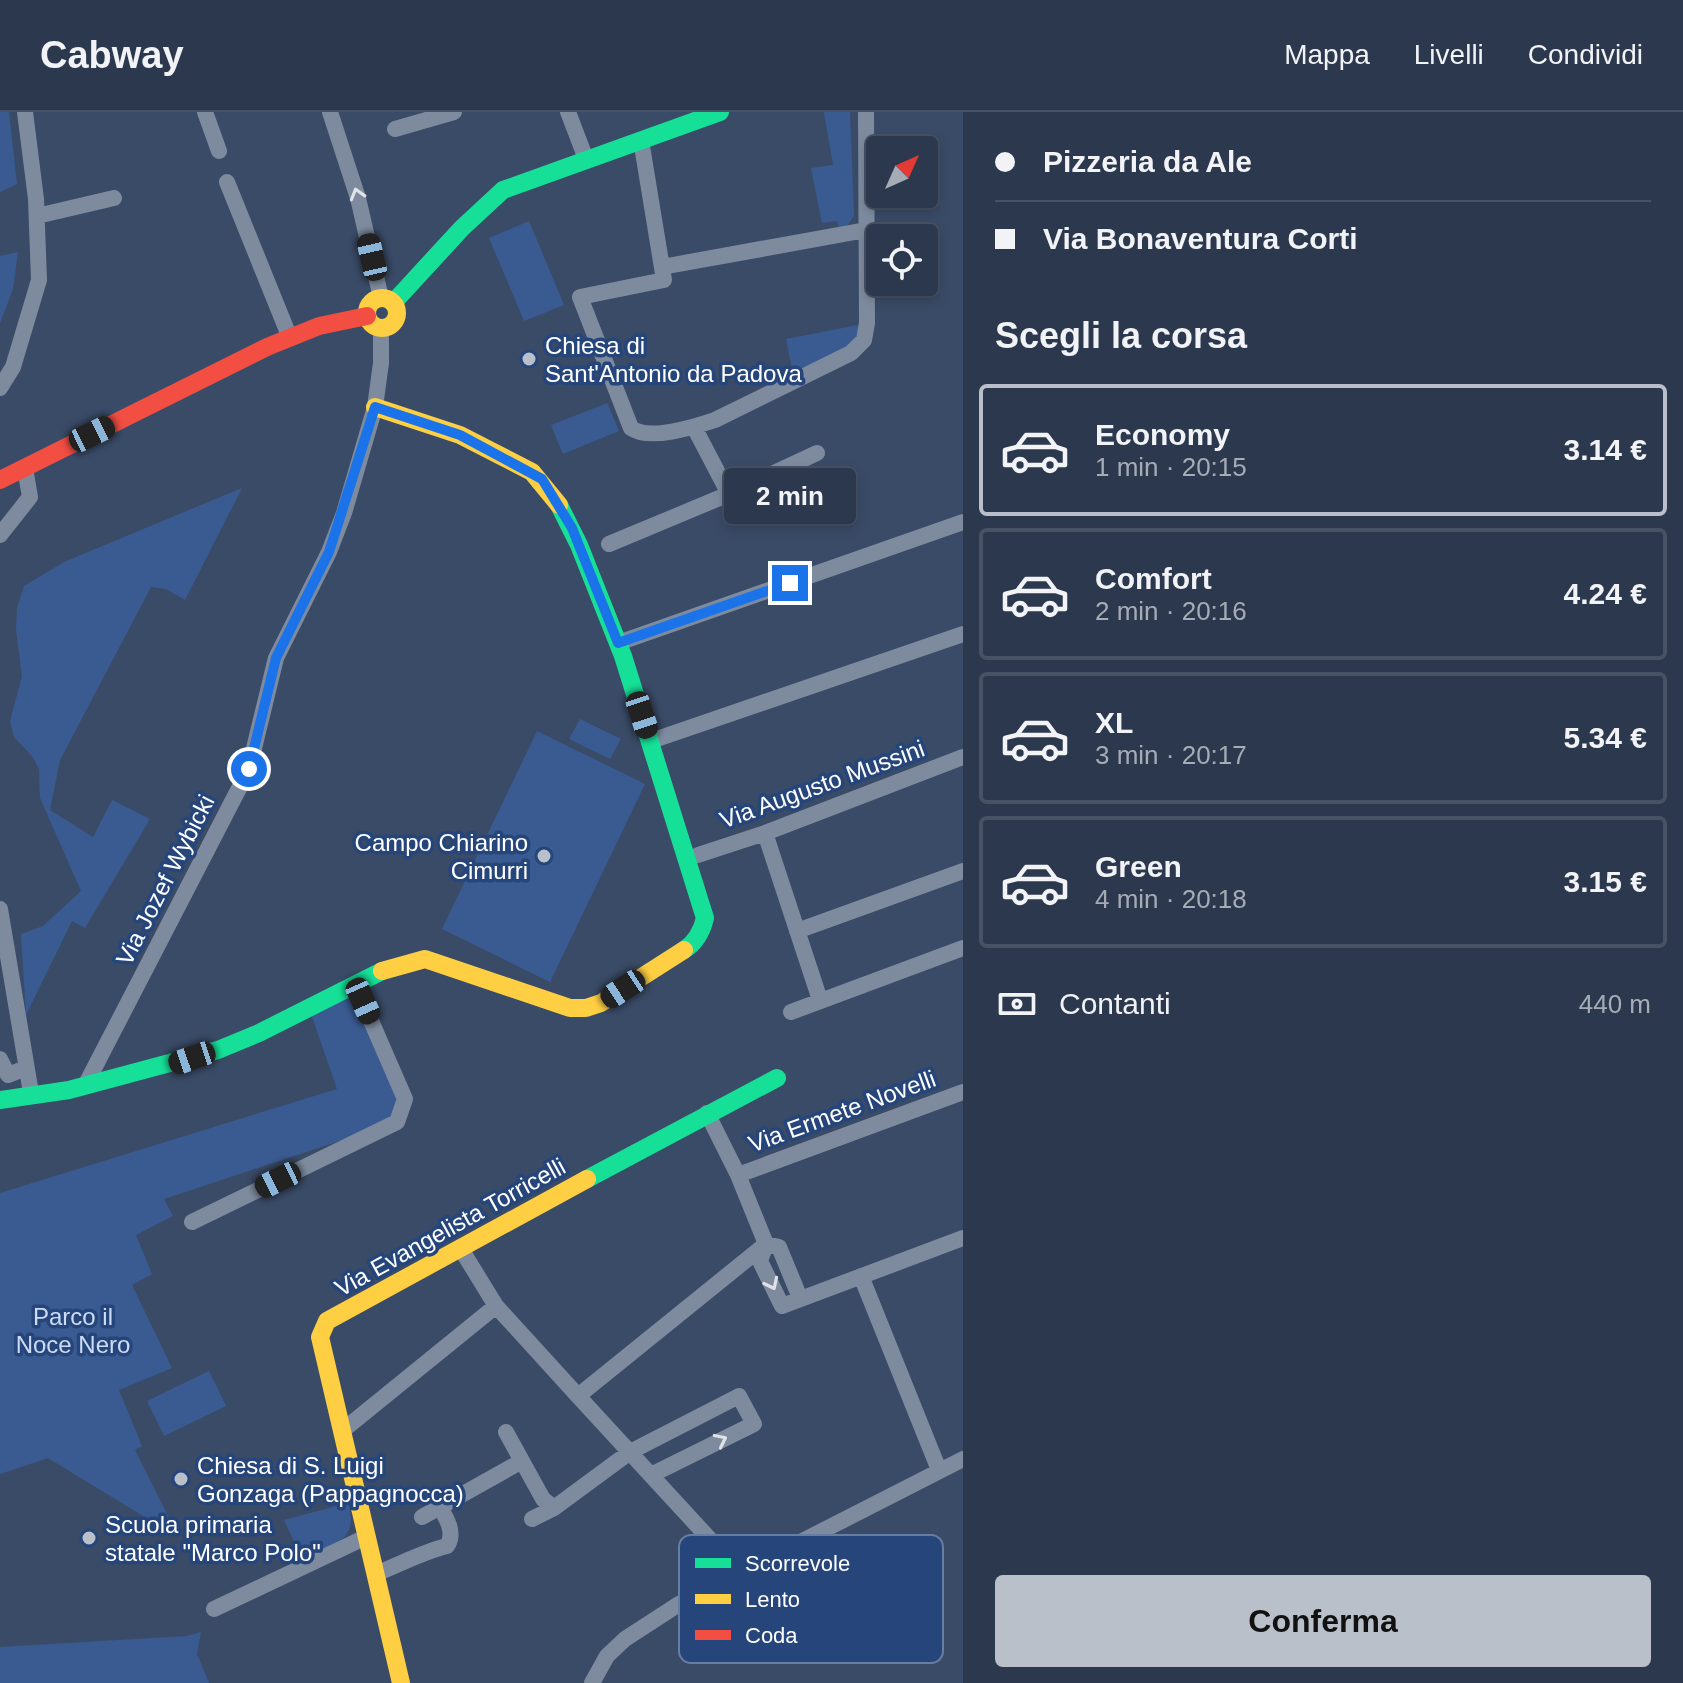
<!DOCTYPE html>
<html lang="it">
<head>
<meta charset="utf-8">
<style>
	:root { --surface:#2c384d; --page:#384357; --text:#f1f3f6; --muted:#a6acb6; --line:#485265; --accent:#bac0ca }
	body { margin:0; font-family:Arial,sans-serif; background:var(--page); color:var(--text); height:100vh; display:flex; flex-direction:column; font-size:30px; white-space:nowrap }
	* { box-sizing:border-box; margin:0 }
	p { font-size:26px; color:var(--muted) }
	.icon { flex:none; width:44px; height:44px; fill:none; stroke:currentColor; stroke-width:2; stroke-linecap:round; stroke-linejoin:round }
	.map { position:relative; flex:1; overflow:hidden }
	.panel { display:flex; flex-direction:column; background:var(--surface); width:720px }
	.panel>* { flex:none }
	.top-card { display:grid; align-content:center; height:176px; padding:0 32px; background:var(--surface) }
	.needle { width:52px; rotate:45deg }
	.buttons { position:absolute; left:866px; top:24px; display:grid; gap:16px }
	.buttons a { display:grid; place-items:center; width:72px; height:72px; border-radius:8px; background:var(--surface); box-shadow:0 4px 12px #0003,0 0 0 2px var(--line); font-size:40px }
	.end { position:absolute; width:36px; height:36px; margin:-18px; border:10px solid #1a73e8; background:#fff; box-shadow:0 0 0 4px #fff }
	.from { border-radius:50% }
	.bubble { position:absolute; height:56px; border-radius:8px; background:var(--surface); box-shadow:0 4px 12px #0003,0 0 0 2px var(--line); font-size:26px; font-weight:800; line-height:56px; text-align:center }
	.car { position:absolute; width:24px; height:48px; margin:-24px -12px; border-radius:10px; box-shadow:0 0 6px 2px #0007; background:linear-gradient(#222 24%,#8ab4d8 0 40%,#222 0 76%,#8ab4d8 0 86%,#222 0) }
	.top-card b { display:flex; align-items:center; gap:28px; height:76px; font-size:30px }
	.top-card b+b { border-top:2px solid var(--line) }
	.top-card i { width:20px; height:20px; background:var(--text) }
	ul { padding:0; list-style:none }
	li { display:flex; align-items:center; gap:24px; height:132px; margin:0 16px 12px; padding:0 16px; border:4px solid var(--line); border-radius:8px }
	li div { flex:1 }
	li b { display:block; font-size:30px }
	li em { font-style:normal; font-weight:800 }
	li.selected { border-color:var(--accent) }
	li>.icon { width:72px; height:72px; stroke-width:1.5 }
	h2 { padding:0 32px; font-size:36px; line-height:96px }
	.pay { display:flex; align-items:center; gap:20px; height:88px; padding:0 32px; font-size:30px }
	.pay p { margin-inline-start:auto }
	.primary-button { display:flex; gap:16px; margin-top:auto; padding:16px 32px }
	.primary-button a { flex:1; height:92px; border-radius:8px; background:var(--accent); color:#111; font-size:32px; font-weight:800; line-height:92px; text-align:center }
	header { display:flex; align-items:center; gap:48px; box-sizing:border-box; height:112px; padding:0 40px; background:var(--surface); border-bottom:2px solid var(--line) }
	header strong { font-size:38px }
	nav { display:flex; gap:44px; margin-inline-start:auto; font-size:28px }
	main { display:flex; flex:1; min-height:0 }
	.map>svg:first-child { display:block }
	.green { fill:#3a5b92 }
	.lines { fill:none; stroke-linecap:round; stroke-linejoin:round }
	.street { stroke:#7e8b9e; stroke-width:16 }
	.fast { stroke:#16e098; stroke-width:18 }
	.slow { stroke:#ffcf43; stroke-width:18 }
	.jam { stroke:#f24e42; stroke-width:18 }
	.oneway { stroke:#dfe2e7 }
	.route { stroke:#1a73e8; stroke-width:10 }
	.poi-dot { fill:#bac0ca; stroke:#26467b; stroke-width:3 }
	.labels { text-anchor:middle; dominant-baseline:central; stroke-width:7; stroke-linejoin:round; paint-order:stroke }
	.poi-label { font-size:24px; fill:#fff; stroke:#26467b; text-anchor:start }
	.street-label { font-size:24px; fill:#fff; stroke:#26467b }
	.park-label { font-size:24px; fill:#cddcf4; stroke:#26467b }
	.key { fill:#26467b; stroke:#677ea3; stroke-width:2 }
	.key-label { font-size:22px; fill:#fff }
</style>
</head>
<body>
<header>
<strong>Cabway</strong>
<nav><a>Mappa</a><a>Livelli</a><a>Condividi</a></nav>
</header>
<main>
<div class="map">
<svg width="963" height="1571" viewBox="0 0 963 1571">
	<rect width="100%" height="100%" fill="#3a4b67"/>
	<path class="green" d="M0,0H9L17,72L0,80Z
		M824,0H850L854,104L847,114L839,115L837,109L822,111L811,56L833,53Z
		M529,109L564,193L524,209L489,126Z
		M18,140L13,177L0,211V144Z
		M858,213L859,225L847,237L793,262L786,227Z
		M607,291L619,319L563,342L551,313Z
		M242,376L185,488L166,477L151,475L60,648L50,698L93,725L112,688L150,707L85,816L72,809L26,903L21,822L43,814L81,779L40,686L39,657L32,644L14,625L10,609L22,564L16,518L17,496L24,474L64,450Z
		M580,607L621,627L610,647L569,627Z
		M537,619L645,672L550,870L442,817Z
		M355,872L405,987L397,1010L164,1087L173,1104L136,1123L152,1162L132,1173L172,1256L119,1278L142,1334L135,1338L172,1412L151,1421L143,1404L48,1346L0,1362V1081L337,977L309,896Z
		M209,1259L226,1294L164,1324L147,1289Z
		M348,1391C360,1431 332,1432 301,1445L284,1408Z
		M201,1520L197,1542L209,1571H0V1535L187,1524Z"/>
	<g class="lines">
		<path class="street" d="M205,0L219,39
			M330,0L358,86L381,186
			M568,0L586,47
			M395,17L454,0
			M641,28L664,168L580,185L631,316C649,329 694,315 715,308L851,241L864,228L867,211L866,0
			M227,70L290,226
			M37,104L114,86
			M662,155L866,118
			M0,276L13,255L39,168L36,87L25,0
			M729,382L817,341
			M0,423L30,385L25,356
			M609,432L729,382L694,315
			M618,531L963,410
			M651,629L963,522
			M765,721L820,888
			M698,743L765,721L963,645
			M0,797L31,981
			M797,819L963,759
			M791,900L963,836
			M0,947L8,963L26,956
			M86,972L249,657L276,546L329,440L344,401L375,295L381,251V216
			M707,1001L738,1063L766,1132
			M738,1063L963,980
			M192,1110L397,1010L405,987L355,872
			M766,1132L760,1149L782,1194L963,1126
			M766,1132L779,1135L800,1186
			M461,1137L496,1194L578,1284L766,1132
			M861,1164L939,1358
			M578,1284L740,1460
			M342,1319L496,1194
			M506,1320L522,1349
			M422,1405L522,1349L543,1387L554,1396
			M532,1407L554,1396L630,1340L739,1284L754,1312L651,1363
			M375,1462C399,1453 422,1440 447,1434C456,1421 446,1405 439,1394
			M214,1497L366,1425
			M592,1571L607,1544L625,1527L679,1492L963,1347"/>
		<path class="fast" d="M393,191L462,116L503,78L720,0
			M559,393L579,433L623,544L705,806C702,819 695,831 684,838
			M0,988L69,978L218,938L259,921L382,859
			M587,1067L777,966"/>
		<path class="slow" d="M367 201a15 15 0 1 1 30 0a15 15 0 1 1-30 0Z
			M375,295L460,323L532,360L559,393
			M382,859L425,847L570,896H586L601,891L684,838
			M401,1571L320,1225L327,1209L587,1067"/>
		<path class="jam" d="M0,368L267,235L319,214L367,204"/>
	</g>
	<defs><path id="oneway-chevron" d="M-2-3.5L2.5 0L-2 3.5" fill="none" stroke-width="1.6" stroke-linecap="round" stroke-linejoin="round" transform="scale(2)"/></defs>
	<g class="oneway">
		<use href="#oneway-chevron" transform="translate(357 82) rotate(-106)"/>
		<use href="#oneway-chevron" transform="translate(772 1172) rotate(64)"/>
		<use href="#oneway-chevron" transform="translate(721 1328) rotate(-26)"/>
	</g>
	<g class="lines">
		<path class="route" d="M249,657L276,546L329,440L375,295L460,323L542,367L572,416L618,531L790,471"/>
	</g>
	<g class="poi-dot">
		<circle cx="529" cy="247" r="8"/>
		<circle cx="544" cy="744" r="8"/>
		<circle cx="181" cy="1367" r="8"/>
		<circle cx="89" cy="1426" r="8"/>
	</g>
	<g class="labels">
		<g class="poi-label">
			<text x="545" y="233">Chiesa di<tspan x="545" dy="28">Sant'Antonio da Padova</tspan></text>
			<text x="528" y="730" text-anchor="end">Campo Chiarino<tspan x="528" dy="28">Cimurri</tspan></text>
			<text x="197" y="1353">Chiesa di S. Luigi<tspan x="197" dy="28">Gonzaga (Pappagnocca)</tspan></text>
			<text x="105" y="1412">Scuola primaria<tspan x="105" dy="28">statale "Marco Polo"</tspan></text>
		</g>
		<g class="street-label">
			<text transform="translate(822 672) rotate(-20)">Via Augusto Mussini</text>
			<text transform="translate(165 768) rotate(-63)">Via Jozef Wybicki</text>
			<text transform="translate(842 999) rotate(-20)">Via Ermete Novelli</text>
			<text transform="translate(450 1115) rotate(-29)">Via Evangelista Torricelli</text>
		</g>
		<g class="park-label">
			<text x="73" y="1204">Parco il<tspan x="73" dy="28">Noce Nero</tspan></text>
		</g>
	</g>
	<rect x="679" y="1423" width="264" height="128" rx="12" class="key"/>
	<rect x="695" y="1446" width="36" height="10" fill="#16e098"/>
	<rect x="695" y="1482" width="36" height="10" fill="#ffcf43"/>
	<rect x="695" y="1518" width="36" height="10" fill="#f24e42"/>
	<g class="key-label">
		<text x="745" y="1459">Scorrevole</text>
		<text x="745" y="1495">Lento</text>
		<text x="745" y="1531">Coda</text>
	</g>
</svg>
<div class="buttons">
<a><svg class="needle" viewBox="-14 -14 28 28"><path d="M0-13l5 13h-10z" fill="#e53935"/><path d="M0 13l5-13h-10z" fill="#a6acb6"/></svg></a>
<a><svg class="icon" aria-label="locate" viewBox="0 0 24 24"><circle cx="12" cy="12" r="6"/><path d="M12 2v4M12 18v4M2 12h4M18 12h4"/></svg></a>
</div>
<i class="end from" style="left:249px;top:657px"></i>
<i class="end" style="left:790px;top:471px"></i>
<div class="bubble" style="left:724px;top:356px;width:132px">2 min</div>
<i class="car" style="left:372px;top:145px;rotate:347deg"></i>
<i class="car" style="left:92px;top:322px;rotate:64deg"></i>
<i class="car" style="left:642px;top:603px;rotate:162deg"></i>
<i class="car" style="left:623px;top:877px;rotate:237deg"></i>
<i class="car" style="left:363px;top:889px;rotate:156deg"></i>
<i class="car" style="left:192px;top:946px;rotate:251deg"></i>
<i class="car" style="left:278px;top:1068px;rotate:244deg"></i>
</div>
<section class="panel">
<div class="top-card">
<b><i class="from"></i>Pizzeria da Ale</b>
<b><i></i>Via Bonaventura Corti</b>
</div>
<h2>Scegli la corsa</h2>
<ul>
<li class="selected"><svg class="icon" aria-label="car" viewBox="0 0 24 24"><path d="M5 17H2v-5l4-1 3-4h7l3 4 3 1v5h-3M9 17h6M6 11h13"/><circle cx="7" cy="17" r="2"/><circle cx="17" cy="17" r="2"/></svg><div><b>Economy</b><p>1 min · 20:15</p></div><em>3.14 €</em></li>
<li><svg class="icon" aria-label="car" viewBox="0 0 24 24"><path d="M5 17H2v-5l4-1 3-4h7l3 4 3 1v5h-3M9 17h6M6 11h13"/><circle cx="7" cy="17" r="2"/><circle cx="17" cy="17" r="2"/></svg><div><b>Comfort</b><p>2 min · 20:16</p></div><em>4.24 €</em></li>
<li><svg class="icon" aria-label="car" viewBox="0 0 24 24"><path d="M5 17H2v-5l4-1 3-4h7l3 4 3 1v5h-3M9 17h6M6 11h13"/><circle cx="7" cy="17" r="2"/><circle cx="17" cy="17" r="2"/></svg><div><b>XL</b><p>3 min · 20:17</p></div><em>5.34 €</em></li>
<li><svg class="icon" aria-label="car" viewBox="0 0 24 24"><path d="M5 17H2v-5l4-1 3-4h7l3 4 3 1v5h-3M9 17h6M6 11h13"/><circle cx="7" cy="17" r="2"/><circle cx="17" cy="17" r="2"/></svg><div><b>Green</b><p>4 min · 20:18</p></div><em>3.15 €</em></li>
</ul>
<div class="pay"><svg class="icon" aria-label="cash" viewBox="0 0 24 24"><path d="M3 7h18v10H3z"/><circle cx="12" cy="12" r="2"/></svg>Contanti<p>440 m</p></div>
<div class="primary-button"><a>Conferma</a></div>
</section>
</main>
</body>
</html>
